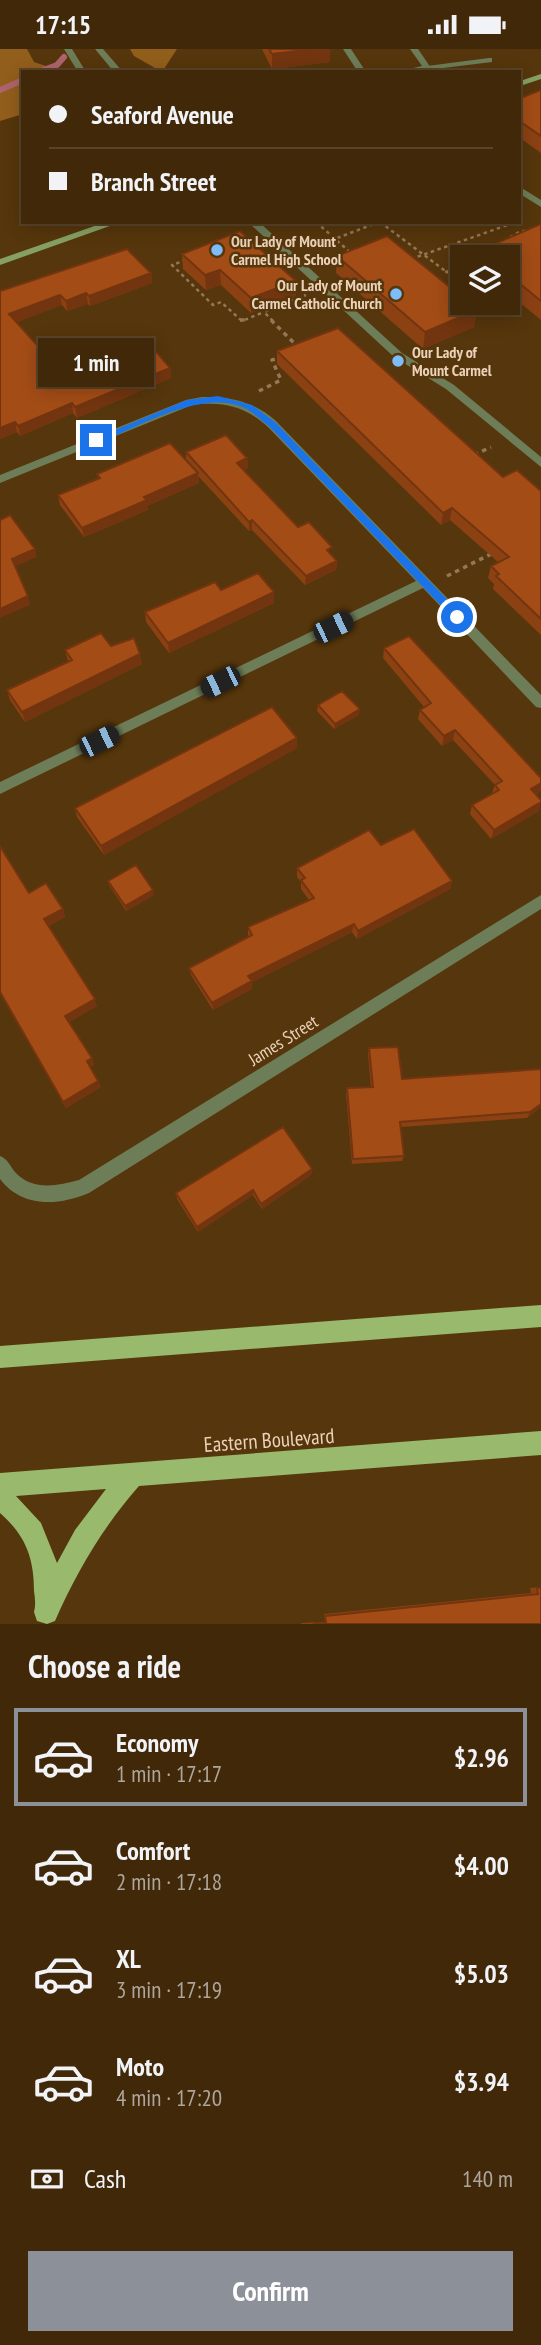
<!DOCTYPE html>
<html lang="en">
<head>
<meta charset="utf-8">
<style>
	:root { --surface:#402809; --page:#4b3417; --text:#f1f3f6; --muted:#aea69c; --line:#59442a; --accent:#8c9099 }
	body { margin:0; font-family:"PT Sans Narrow",sans-serif; background:var(--page); color:var(--text); height:100vh; display:flex; flex-direction:column; font-size:26px; white-space:nowrap }
	* { box-sizing:border-box; margin:0 }
	p { font-size:23px; color:var(--muted) }
	.icon { flex:none; width:38px; height:38px; fill:none; stroke:currentColor; stroke-width:2; stroke-linecap:round; stroke-linejoin:round }
	.map { position:relative; height:1575px; overflow:hidden }
	.side { display:flex; flex-direction:column; background:var(--surface); flex:1 }
	.side>* { flex:none }
	.hud { position:absolute; left:21px; top:21px; width:500px; height:154px; border-radius:0px; box-shadow:0 4px 18px #0003,0 0 0 2px var(--line); display:grid; align-content:center; height:154px; padding:0 28px; background:var(--surface) }
	.fabs { position:absolute; left:450px; top:196px; display:grid; gap:14px }
	.fabs a { display:grid; place-items:center; width:70px; height:70px; border-radius:0px; background:var(--surface); box-shadow:0 4px 18px #0003,0 0 0 2px var(--line); font-size:35px }
	.end { position:absolute; width:32px; height:32px; margin:-16px; border:9px solid #1a73e8; background:#fff; box-shadow:0 0 0 4px #fff }
	.from { border-radius:50% }
	.bubble { position:absolute; height:49px; border-radius:0px; background:var(--surface); box-shadow:0 4px 18px #0003,0 0 0 2px var(--line); font-size:23px; font-weight:700; line-height:49px; text-align:center }
	.car { position:absolute; width:21px; height:42px; margin:-21px -10px; border-radius:9px; box-shadow:0 0 5px 2px #0007; background:linear-gradient(#222 24%,#8ab4d8 0 40%,#222 0 76%,#8ab4d8 0 86%,#222 0) }
	.hud b { display:flex; align-items:center; gap:24px; height:66px; font-size:26px }
	.hud b+b { border-top:2px solid var(--line) }
	.hud i { width:18px; height:18px; background:var(--text) }
	ul { padding:0; list-style:none }
	li { display:flex; align-items:center; gap:21px; height:98px; margin:0 14px 10px; padding:0 14px; border:4px solid transparent; border-radius:0px }
	li div { flex:1 }
	li b { display:block; font-size:26px }
	li em { font-style:normal; font-weight:700 }
	li.active { border-color:var(--accent) }
	li>.icon { width:63px; height:63px; stroke-width:1.5 }
	h2 { padding:0 28px; font-size:32px; line-height:84px }
	.pay { display:flex; align-items:center; gap:18px; height:77px; padding:0 28px; font-size:26px }
	.pay p { margin-inline-start:auto }
	.primary-button { display:flex; gap:14px; margin-top:auto; padding:14px 28px }
	.primary-button a { flex:1; height:80px; border-radius:0px; background:var(--accent); color:#fff; font-size:28px; font-weight:700; line-height:80px; text-align:center }
	.status { display:flex; justify-content:space-between; align-items:center; height:49px; padding:0 35px; background:var(--surface); direction:ltr }
	.status svg { height:19px; fill:currentColor }
	.map>svg:first-child { display:block }
	.forest { fill:#925e1b }
	.lines { fill:none; stroke-linecap:round; stroke-linejoin:round }
	.stream { stroke:#ae636e; stroke-width:6 }
	.path-far1 { stroke:#947753; stroke-width:2.5; stroke-dasharray:3.5 3.5; stroke-linecap:butt }
	.path { stroke:#947753; stroke-width:3.5; stroke-dasharray:4.5 4.5; stroke-linecap:butt }
	.lane { fill:#6d7d57; fill-rule:evenodd }
	.street { fill:#6d7d57; fill-rule:evenodd }
	.secondary { fill:#86a063; fill-rule:evenodd }
	.primary { fill:#99ba6c; fill-rule:evenodd }
	.wall { fill:#8c4113 }
	.shaded-wall { fill:#72350f }
	.building { fill:#a34c16; stroke:#72350f; stroke-width:2 }
	.route { fill:#1a73e8 }
	.poi-dot { fill:#7dbef9; stroke:#56360c; stroke-width:2.5 }
	.labels { text-anchor:middle; dominant-baseline:central; stroke-width:5; stroke-linejoin:round; paint-order:stroke }
	.far-poi-label { font-size:16px; font-weight:bold; fill:#ebd2b8; stroke:#56360c; text-anchor:start }
	.street-label { font-size:18px; fill:#ebd2b8; stroke:#56360c }
	.near-street-label { font-size:21px; fill:#ebd2b8; stroke:#56360c }
</style>
</head>
<body>
<div class="status"><b>17:15</b><svg viewBox="0 0 49 12"><path d="M0 12V9h3v3zM5 12V6h3v6zM10 12V3h3v9zM15 12V0h3v12zM26 1h20v11H26zM47 4h2v5h-2z"/></svg></div>
<div class="map">
<svg width="541" height="1575" viewBox="0 0 541 1575">
	<rect width="100%" height="100%" fill="#56360c"/>
	<path class="forest" d="M0,0H27L34,13L64,23H23V65L0,72Z
		M130,0H177L162,23L134,7Z"/>
	<g class="lines">
		<path class="stream" d="M38,23L57,16L64,8
			M0,41L23,31"/>
		<path class="path-far1" d="M316,173L351,204
			M380,173L448,224
			M504,192L521,182H541
			M311,199L379,173
			M411,210L516,173
			M186,211L172,216L213,256L221,253L242,272L264,263
			M462,217L446,223L462,236
			M470,259L482,254
			M273,272L264,263L306,246"/>
		<path class="path" d="M240,271H246
			M271,271L297,297
			M259,342L281,331L272,311L281,308
			M474,406L491,398
			M447,527L493,504"/>
		<path class="lane" d="M489,9H492V13L427,21L423,19L427,17Z
			M520,138L541,151V158L520,145Z
			M248,173H259L402,304L454,336L541,408V418L446,340L394,308Z"/>
		<path class="street" d="M64,0H72L86,23H78Z
			M95,0H103L123,23H114Z
			M343,0H351L366,23H358Z
			M410,0H418L431,19L430,21L396,23L422,17Z
			M202,348C231,347 254,353 276,372L541,646V659L536,658L423,539L0,745V733L416,532L268,378C245,357 222,352 192,356L0,434V426L186,351Z
			M541,846V860L89,1144C58,1157 22,1159 0,1130V1107C8,1110 10,1117 15,1123C32,1142 57,1137 79,1131Z"/>
		<path class="secondary" d="M541,25V30L520,37V32Z
			M106,173H121L0,216V210Z"/>
		<path class="primary" d="M541,1256V1278L0,1319V1297Z
			M541,1382V1406L139,1437C103,1478 77,1522 55,1572L47,1575L37,1572L34,1563C36,1556 35,1549 34,1542C34,1508 25,1486 0,1464V1424ZM106,1440L75,1481L57,1514L41,1474L16,1447Z"/>
	</g>
	<path class="wall" d="M262,0H330V13L272,20Z
		M541,41V104L520,89V49Z
		M541,175V271L508,244V208H477L478,202Z
		M182,205L296,232V247L251,264L221,236L206,241L183,220Z
		M337,207L477,261L474,278L423,300L336,224Z
		M151,224L152,234L90,257L88,255L67,262L62,256L17,273L64,326L170,319L171,329L77,369L73,364L20,387L17,383L0,390V242Z
		M277,302L503,428L541,442V586L493,540L494,535L488,529L491,517L498,513L450,471L441,476L277,315Z
		M186,403L247,409L248,419L244,421L298,478L337,512L336,521L305,536L252,481L249,482L198,427L199,434L147,457L148,461L84,488L60,456L58,446L98,430L97,425L186,411Z
		M221,541L274,554L169,604L146,573L145,563Z
		M111,597L142,615L25,673L10,651L7,641L68,612L65,601Z
		M384,599L541,742L536,745L539,762L491,790L470,765L472,756L492,744L495,736L453,691L442,697L418,670L420,661L424,658L383,609Z
		M318,656L359,666L334,680L317,662Z
		M297,699L104,806L77,768L75,759Z
		M381,796L452,832L450,840L357,890L352,883L252,933V940L213,961L191,926L189,919L248,887V878L309,851L301,840V833L297,828V819Z
		M0,797L29,844L63,860L65,868L49,877L97,957L69,973L92,1009L94,1016L90,1018L98,1032L101,1038L66,1059L0,945Z
		M108,832L154,846L126,862L109,836Z
		M369,999L402,1030L541,1058L527,1069L401,1078L404,1107L402,1112L352,1115L346,1045L347,1039H371L368,1005Z
		M312,1120L311,1126L262,1160L253,1146L198,1183L177,1150L176,1144Z
		M541,1538V1575H301V1574L325,1573L324,1565L531,1544L530,1539Z"/>
	<path class="shaded-wall" d="M313,0H330V13L272,20V5Z
		M220,221L221,236L206,241L205,226Z
		M151,224L152,234L90,257L89,247Z
		M296,232V247L251,264V249Z
		M86,244L88,255L67,262L66,252Z
		M60,246L62,256L11,275L9,265Z
		M477,261L474,278L423,300L425,283Z
		M170,319L171,329L77,369L75,358Z
		M72,354L73,364L20,387L18,377Z
		M15,373L17,383L0,390V379Z
		M247,409L248,419L238,424L237,414Z
		M198,424L199,434L147,457L148,461L84,488L82,479L144,448Z
		M452,459L450,471L441,476L443,464Z
		M252,471V481L249,482V473Z
		M35,500L37,508L14,518L12,510Z
		M337,512L336,521L305,536L306,527Z
		M274,543V554L169,604L168,594Z
		M28,547L30,556L0,569V560Z
		M140,605L142,615L25,673L22,663Z
		M360,660L359,666L334,680L335,675Z
		M455,681L453,691L442,697L444,687Z
		M297,689V699L104,806L101,797Z
		M541,734V742L528,749L531,740Z
		M541,753L539,762L491,790L494,781Z
		M452,832L450,840L357,890L358,882Z
		M153,841L154,846L126,862L125,857Z
		M63,860L65,868L47,878L44,870Z
		M354,875L352,883L252,933V940L213,961L212,954L248,927Z
		M95,950L97,957L68,974L65,967Z
		M92,1009L94,1016L89,1019L87,1012Z
		M98,1032L101,1038L66,1059L63,1053Z
		M541,1055V1058L527,1069L530,1063Z
		M312,1120L311,1126L262,1160L261,1155Z
		M253,1141V1146L198,1183L197,1178Z"/>
	<path class="building" d="M269,0H313L272,5Z
		M541,41V87L522,74L520,77V49Z
		M541,175V252L508,225V208H486L478,202Z
		M240,182L296,232L251,249L220,221L205,226L182,205Z
		M387,187L462,248V254H468L477,261L425,283L337,207Z
		M127,200L151,224L89,247L86,244L66,252L60,246L9,265L64,326L149,294L170,319L75,358L72,354L18,377L15,373L0,379V242Z
		M338,279L503,428L517,421L541,442V570L496,527L499,525L491,517L509,508L452,459L443,464L277,302Z
		M226,386L247,409L237,414L298,478L309,473L332,498L327,501L337,512L306,527L252,471L249,473L186,403Z
		M170,394L198,424L144,448L147,451L82,479L58,446L100,429L97,425Z
		M10,466L35,500L12,510L28,547L0,560V471Z
		M258,524L274,543L168,594L145,563L215,533L221,541Z
		M101,584L111,597L134,589L140,605L22,663L7,641L72,611L65,601Z
		M409,587L541,729V734L531,740L541,751V753L494,781L472,756L499,741L495,736L502,732L455,681L444,687L420,661L431,654L384,599Z
		M342,642L360,660L335,675L318,656Z
		M272,658L297,689L101,797L75,759Z
		M414,780L452,832L358,882L354,875L248,927L252,932L212,954L189,919L252,886L248,878L314,849L301,831L305,829L297,819L369,781L381,796Z
		M0,797L29,844L46,834L63,860L44,870L95,950L65,967L92,1009L87,1012L98,1032L63,1053L0,943Z
		M136,816L153,841L125,857L108,832Z
		M398,998L402,1030L541,1020V1055L530,1063L400,1073L404,1107L353,1110L347,1039L373,1038L369,999Z
		M283,1078L312,1120L261,1155L253,1141L197,1178L176,1144Z
		M537,1539H541V1575H313L326,1574L325,1567L538,1545Z"/>
	<path class="route" d="M218,347L252,356L275,373L461,565V570H454L269,377C262,372 255,365 247,360C205,338 139,377 99,394L91,391L187,351Z"/>
	<g class="poi-dot">
		<circle cx="217" cy="201" r="7"/>
		<circle cx="396" cy="245" r="7"/>
		<circle cx="398" cy="312" r="7"/>
	</g>
	<g class="labels">
		<g class="far-poi-label">
			<text x="231" y="192">Our Lady of Mount<tspan x="231" dy="18">Carmel High School</tspan></text>
			<text x="382" y="236" text-anchor="end">Our Lady of Mount<tspan x="382" dy="18">Carmel Catholic Church</tspan></text>
			<text x="412" y="303">Our Lady of<tspan x="412" dy="18">Mount Carmel</tspan></text>
		</g>
		<g class="street-label">
			<text transform="translate(283 991) rotate(-32)">James Street</text>
		</g>
		<g class="near-street-label">
			<text transform="translate(269 1391) rotate(-4)">Eastern Boulevard</text>
		</g>
	</g>
</svg>
<div class="fabs">
<a><svg class="icon" aria-label="layers" viewBox="0 0 24 24"><path d="M12 4l9 5-9 5-9-5zM3 14l9 5 9-5"/></svg></a>
</div>
<i class="end from" style="left:457px;top:568px"></i>
<i class="end" style="left:96px;top:391px"></i>
<div class="bubble" style="left:38px;top:289px;width:116px">1 min</div>
<i class="car" style="left:333px;top:578px;rotate:64deg"></i>
<i class="car" style="left:220px;top:633px;rotate:244deg"></i>
<i class="car" style="left:99px;top:692px;rotate:64deg"></i>
<div class="hud">
<b><i class="from"></i>Seaford Avenue</b>
<b><i></i>Branch Street</b>
</div>
</div>
<section class="side">
<h2>Choose a ride</h2>
<ul>
<li class="active"><svg class="icon" aria-label="car" viewBox="0 0 24 24"><path d="M5 17H2v-5l4-1 3-4h7l3 4 3 1v5h-3M9 17h6M6 11h13"/><circle cx="7" cy="17" r="2"/><circle cx="17" cy="17" r="2"/></svg><div><b>Economy</b><p>1 min · 17:17</p></div><em>$2.96</em></li>
<li><svg class="icon" aria-label="car" viewBox="0 0 24 24"><path d="M5 17H2v-5l4-1 3-4h7l3 4 3 1v5h-3M9 17h6M6 11h13"/><circle cx="7" cy="17" r="2"/><circle cx="17" cy="17" r="2"/></svg><div><b>Comfort</b><p>2 min · 17:18</p></div><em>$4.00</em></li>
<li><svg class="icon" aria-label="car" viewBox="0 0 24 24"><path d="M5 17H2v-5l4-1 3-4h7l3 4 3 1v5h-3M9 17h6M6 11h13"/><circle cx="7" cy="17" r="2"/><circle cx="17" cy="17" r="2"/></svg><div><b>XL</b><p>3 min · 17:19</p></div><em>$5.03</em></li>
<li><svg class="icon" aria-label="car" viewBox="0 0 24 24"><path d="M5 17H2v-5l4-1 3-4h7l3 4 3 1v5h-3M9 17h6M6 11h13"/><circle cx="7" cy="17" r="2"/><circle cx="17" cy="17" r="2"/></svg><div><b>Moto</b><p>4 min · 17:20</p></div><em>$3.94</em></li>
</ul>
<div class="pay"><svg class="icon" aria-label="cash" viewBox="0 0 24 24"><path d="M3 7h18v10H3z"/><circle cx="12" cy="12" r="2"/></svg>Cash<p>140 m</p></div>
<div class="primary-button"><a>Confirm</a></div>
</section>
</body>
</html>
